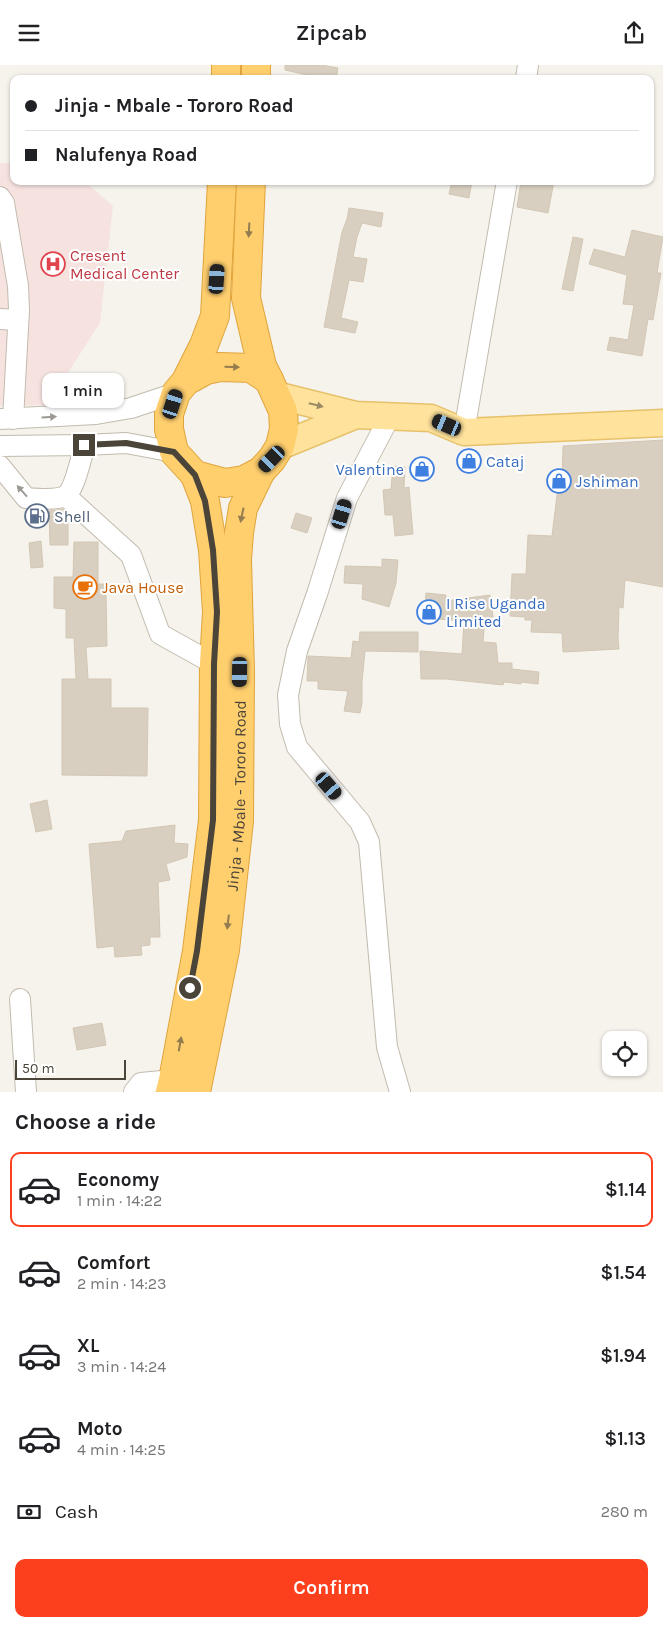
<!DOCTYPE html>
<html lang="en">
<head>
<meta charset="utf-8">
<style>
	:root { --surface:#fff; --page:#f2f2f2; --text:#202124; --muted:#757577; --line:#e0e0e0; --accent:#fc3f1d }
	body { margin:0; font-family:Karla,sans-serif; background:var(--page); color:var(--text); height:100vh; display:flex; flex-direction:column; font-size:19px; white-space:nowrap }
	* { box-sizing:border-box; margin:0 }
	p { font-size:16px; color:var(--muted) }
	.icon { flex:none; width:28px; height:28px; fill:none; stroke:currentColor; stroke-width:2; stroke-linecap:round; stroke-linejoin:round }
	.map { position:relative; height:1027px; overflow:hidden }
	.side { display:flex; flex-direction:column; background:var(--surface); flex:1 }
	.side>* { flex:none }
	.top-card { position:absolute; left:10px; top:10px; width:644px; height:110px; border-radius:10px; box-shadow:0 1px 4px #0004; display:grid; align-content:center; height:110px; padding:0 15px; background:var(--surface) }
	.tools { position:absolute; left:602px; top:966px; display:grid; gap:10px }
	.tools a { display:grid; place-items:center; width:45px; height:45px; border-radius:10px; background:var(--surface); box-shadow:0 1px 4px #0004; font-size:25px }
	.scale { position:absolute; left:15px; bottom:12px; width:111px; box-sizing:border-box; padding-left:5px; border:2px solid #4b4439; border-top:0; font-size:14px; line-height:18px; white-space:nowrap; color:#4b4439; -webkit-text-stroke:4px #fff; paint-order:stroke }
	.end { position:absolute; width:22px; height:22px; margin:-11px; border:6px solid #4b4439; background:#fff; box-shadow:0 0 0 2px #fff }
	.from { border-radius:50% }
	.bubble { position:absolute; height:35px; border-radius:10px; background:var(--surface); box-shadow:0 1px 4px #0004; font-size:16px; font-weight:600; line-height:35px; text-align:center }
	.car { position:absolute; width:15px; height:30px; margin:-15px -8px; border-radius:6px; box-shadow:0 0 4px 1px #0007; background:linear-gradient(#222 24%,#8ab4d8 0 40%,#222 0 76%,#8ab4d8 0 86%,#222 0) }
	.top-card b { display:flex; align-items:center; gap:18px; height:48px; font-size:19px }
	.top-card b+b { border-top:1px solid var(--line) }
	.top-card i { width:12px; height:12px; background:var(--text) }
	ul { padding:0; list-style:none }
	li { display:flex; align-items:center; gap:15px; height:75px; margin:0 10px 8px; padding:0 5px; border:2px solid transparent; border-radius:10px }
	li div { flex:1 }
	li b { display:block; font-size:19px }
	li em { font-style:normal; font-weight:600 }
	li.on { border-color:var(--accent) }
	li>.icon { width:45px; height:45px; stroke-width:1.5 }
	h2 { padding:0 15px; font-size:22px; line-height:60px }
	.pay { display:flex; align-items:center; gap:12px; height:55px; padding:0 15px; font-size:19px }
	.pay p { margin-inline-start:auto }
	.action { display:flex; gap:10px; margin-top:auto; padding:10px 15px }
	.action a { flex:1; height:58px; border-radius:10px; background:var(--accent); color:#fff; font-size:20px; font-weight:600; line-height:58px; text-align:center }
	header { display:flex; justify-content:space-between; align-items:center; height:65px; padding:0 15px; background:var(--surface); font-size:22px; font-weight:600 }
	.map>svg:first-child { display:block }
	.medical { fill:#f6e3e0 }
	.building { fill:#d8cfc1; stroke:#d3c7b4 }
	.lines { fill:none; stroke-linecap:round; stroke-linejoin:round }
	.minor-casing { stroke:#c2bbae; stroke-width:22 }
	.major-casing { stroke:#e6c16a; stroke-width:29 }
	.highway-casing { stroke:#e0a43c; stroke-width:30 }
	.minor { stroke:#fff; stroke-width:20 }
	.major { stroke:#ffe39c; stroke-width:26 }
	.highway { stroke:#ffcf6e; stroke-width:28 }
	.oneway { fill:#937c4e }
	.oneway2 { fill:#9c8c66 }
	.oneway3 { fill:#9c9892 }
	.route { stroke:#4b4439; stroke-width:6 }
	.labels { text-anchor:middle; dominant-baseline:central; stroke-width:4; stroke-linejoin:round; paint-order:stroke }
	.health-label { font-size:16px; fill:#be3a42; stroke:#fff; text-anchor:start }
	.shop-label { font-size:16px; fill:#366cbe; stroke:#fff; text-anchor:start }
	.service-label { font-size:16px; fill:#4e5e75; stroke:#fff; text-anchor:start }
	.food-label { font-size:16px; fill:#c56008; stroke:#fff; text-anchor:start }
	.street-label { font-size:16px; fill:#4b4439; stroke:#fff }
</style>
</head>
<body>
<header><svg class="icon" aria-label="menu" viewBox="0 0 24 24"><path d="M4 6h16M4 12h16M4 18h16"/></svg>Zipcab<svg class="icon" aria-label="share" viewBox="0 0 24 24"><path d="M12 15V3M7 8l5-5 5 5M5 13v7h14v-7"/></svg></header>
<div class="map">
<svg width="663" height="1027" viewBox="0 0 663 1027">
	<rect width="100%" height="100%" fill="#f6f3ec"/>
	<path class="medical" d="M0,98H14V116H84L113,141L100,258L47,340L0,341Z"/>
	<path class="building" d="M285,0H322L338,3L336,14H325L285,5Z
		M452,116H472L469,133L449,129Z
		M521,116H554L548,148L517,142Z
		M349,143L383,148L381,162L362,158L357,172L353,192L367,194L363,217L349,215L341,253L358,257L355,268L324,262L342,167L347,154Z
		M632,165L663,172L657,208H661L653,255L648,254L642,291L607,285L610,272L628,275L634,240L623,239L627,210L589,199L594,184L625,192Z
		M573,172L583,174L573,226L562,224Z
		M663,375V522L625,515L623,543L619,542L618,573L619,584L563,587L562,568L531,567L532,555H525V552L510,551L512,509H526L528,470L552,471L558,422L562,423L563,381Z
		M393,401L405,402L404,423L409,422L413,469L395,471L393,450H385L383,425L391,424Z
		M63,444L68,449V480H50L49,446Z
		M296,448L312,453L307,468L291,463Z
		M41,476L43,502L31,503L29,478Z
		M74,477H98V519H104L105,528H106L107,581L86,582L88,614H111V643H148L147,711L62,710V614H76L74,573H66V544L54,543V512H73Z
		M382,494L398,495L396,518L389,542L362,534L363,519L344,518L345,501L382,502Z
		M426,528L446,530V536L490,530L493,552L485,553L483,577L496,578L498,598H512V604L539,607L538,619L521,617V619L504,617L503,620L446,614H421L420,586L462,589L464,556L424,553Z
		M360,567H418V587L365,586L362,617V638L360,648L344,646L348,626L318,624V616H307L308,591L351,593L353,576L359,577Z
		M47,735L52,764L36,767L30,739Z
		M175,760L174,778L188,779L187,792L166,799L170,815L158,817L160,872H150V880L141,881L142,890L115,892L114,881L97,883L89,779L122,776L126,766Z
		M102,958L106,980L77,985L73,963Z"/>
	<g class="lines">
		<g class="minor-casing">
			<path id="minor" d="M526,14L528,0
				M0,132L4,138L18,221L19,245L13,354
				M0,254L18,255
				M390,351L347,433L317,529L297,586L288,630L290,659L297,682L360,757L369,777L387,982L400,1027
				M0,354L96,349L131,343L176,328
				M464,367L507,116
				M0,381L85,380L126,378L174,387
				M0,401L26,433C35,434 58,435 65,431C75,425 81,392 85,380
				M66,431L131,490L160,569L214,599
				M20,934L26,1027
				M134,1027L141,1018L173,1015"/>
		</g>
		<g class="major-casing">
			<path id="major" d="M276,330L356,350L431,353L464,367L663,358
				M280,381L356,350"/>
		</g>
		<g class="highway-casing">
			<g id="highway">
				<path d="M226,14V0"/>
				<path d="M256,14V0"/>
				<path d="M251,116L246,233L262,301L269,315"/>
				<path d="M186,316L206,305L220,302L251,303L269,315L283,346L284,364L280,381L272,394L261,406L244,415L225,418L195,410L174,387L169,364V349L176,328L186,316L204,280L215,251L222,116"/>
				<path d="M170,1027L173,1015L197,886L213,755L214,599L217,547L213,485L205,436L195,410"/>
				<path id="s1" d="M196,1027L225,885L239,756L240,607L237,494L239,468L243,443L261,406"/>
			</g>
		</g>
		<use href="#minor" class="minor"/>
		<use href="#major" class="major"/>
		<use href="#highway" class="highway"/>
	</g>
	<defs><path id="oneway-solid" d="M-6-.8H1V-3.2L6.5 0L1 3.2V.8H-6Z" transform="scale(1.25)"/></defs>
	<g class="oneway">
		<use href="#oneway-solid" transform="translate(249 165) rotate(93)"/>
		<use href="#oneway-solid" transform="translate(232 302) rotate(2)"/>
		<use href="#oneway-solid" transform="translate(242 450) rotate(102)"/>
		<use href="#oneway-solid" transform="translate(228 857) rotate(97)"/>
		<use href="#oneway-solid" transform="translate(180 979) rotate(-80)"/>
	</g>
	<use class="oneway2" href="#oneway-solid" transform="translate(316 340) rotate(14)"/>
	<g class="oneway3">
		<use href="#oneway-solid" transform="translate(49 352) rotate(-3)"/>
		<use href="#oneway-solid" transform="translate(22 426) rotate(-132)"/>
	</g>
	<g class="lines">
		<path class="route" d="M84,380L126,378L174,387L195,410L205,436L213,485L217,547L214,599L213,755L197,886L190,923"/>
	</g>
	<defs>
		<g id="hospital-ring" transform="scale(1.25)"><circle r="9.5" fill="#fff" stroke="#e0444e" stroke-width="1.5"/><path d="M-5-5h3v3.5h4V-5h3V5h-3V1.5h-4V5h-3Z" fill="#e0444e"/></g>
		<g id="shop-ring" transform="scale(1.25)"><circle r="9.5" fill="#fff" stroke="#3f7fe0" stroke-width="1.5"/><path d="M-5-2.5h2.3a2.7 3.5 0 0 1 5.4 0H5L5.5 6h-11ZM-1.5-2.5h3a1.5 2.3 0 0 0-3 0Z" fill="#3f7fe0"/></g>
		<g id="fuel-ring" transform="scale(1.25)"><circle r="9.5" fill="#fff" stroke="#5c6f8a" stroke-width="1.5"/><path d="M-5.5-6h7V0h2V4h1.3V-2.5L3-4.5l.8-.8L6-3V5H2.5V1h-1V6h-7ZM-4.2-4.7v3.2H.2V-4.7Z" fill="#5c6f8a"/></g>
		<g id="cafe-ring" transform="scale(1.25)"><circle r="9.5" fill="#fff" stroke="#e8710a" stroke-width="1.5"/><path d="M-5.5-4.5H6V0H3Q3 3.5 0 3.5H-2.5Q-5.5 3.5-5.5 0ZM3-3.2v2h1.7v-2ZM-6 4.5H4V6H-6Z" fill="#e8710a"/></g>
	</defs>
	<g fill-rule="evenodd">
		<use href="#hospital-ring" x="53" y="199"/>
		<use href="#shop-ring" x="469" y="396"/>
		<use href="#shop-ring" x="422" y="404"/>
		<use href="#shop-ring" x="559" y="416"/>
		<use href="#fuel-ring" x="37" y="451"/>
		<use href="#cafe-ring" x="85" y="522"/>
		<use href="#shop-ring" x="429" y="547"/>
	</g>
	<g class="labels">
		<g class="health-label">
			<text x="70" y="190">Cresent<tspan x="70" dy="18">Medical Center</tspan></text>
		</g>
		<g class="shop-label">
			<text x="486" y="396">Cataj</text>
			<text x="404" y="404" text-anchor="end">Valentine</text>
			<text x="576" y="416">Jshiman</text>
			<text x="446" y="538">I Rise Uganda<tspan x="446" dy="18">Limited</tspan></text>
		</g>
		<g class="service-label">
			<text x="54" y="451">Shell</text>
		</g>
		<g class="food-label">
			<text x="102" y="522">Java House</text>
		</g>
		<g class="street-label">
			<text stroke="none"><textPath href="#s1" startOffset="300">Jinja - Mbale - Tororo Road</textPath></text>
		</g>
	</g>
</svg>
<div class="tools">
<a><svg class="icon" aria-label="locate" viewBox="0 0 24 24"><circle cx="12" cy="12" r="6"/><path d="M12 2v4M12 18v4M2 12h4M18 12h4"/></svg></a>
</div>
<div class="scale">50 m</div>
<i class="end from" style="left:190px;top:923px"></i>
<i class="end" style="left:84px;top:380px"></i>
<div class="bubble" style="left:42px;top:308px;width:82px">1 min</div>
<i class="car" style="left:217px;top:214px;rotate:4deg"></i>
<i class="car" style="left:173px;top:339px;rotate:18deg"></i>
<i class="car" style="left:447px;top:360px;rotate:293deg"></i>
<i class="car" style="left:272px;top:394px;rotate:224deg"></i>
<i class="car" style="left:342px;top:449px;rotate:17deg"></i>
<i class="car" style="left:240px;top:607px;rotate:181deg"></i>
<i class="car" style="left:329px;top:721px;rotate:139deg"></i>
<div class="top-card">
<b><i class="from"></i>Jinja - Mbale - Tororo Road</b>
<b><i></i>Nalufenya Road</b>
</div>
</div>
<section class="side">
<h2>Choose a ride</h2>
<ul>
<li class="on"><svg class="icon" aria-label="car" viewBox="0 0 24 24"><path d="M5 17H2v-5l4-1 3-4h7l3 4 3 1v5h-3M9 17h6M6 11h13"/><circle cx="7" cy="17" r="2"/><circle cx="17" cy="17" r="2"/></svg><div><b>Economy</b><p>1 min · 14:22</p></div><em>$1.14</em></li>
<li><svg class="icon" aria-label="car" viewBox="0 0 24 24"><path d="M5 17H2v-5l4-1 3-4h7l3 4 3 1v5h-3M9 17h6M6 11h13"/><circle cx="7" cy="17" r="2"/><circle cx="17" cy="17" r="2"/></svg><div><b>Comfort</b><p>2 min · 14:23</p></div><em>$1.54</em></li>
<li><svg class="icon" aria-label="car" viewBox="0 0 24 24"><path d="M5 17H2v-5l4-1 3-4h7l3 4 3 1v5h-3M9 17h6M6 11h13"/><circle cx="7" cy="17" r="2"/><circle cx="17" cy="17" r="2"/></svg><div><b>XL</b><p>3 min · 14:24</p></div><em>$1.94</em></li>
<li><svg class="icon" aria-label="car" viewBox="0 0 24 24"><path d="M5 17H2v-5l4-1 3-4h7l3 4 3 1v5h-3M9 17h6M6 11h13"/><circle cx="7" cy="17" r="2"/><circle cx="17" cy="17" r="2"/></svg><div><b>Moto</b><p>4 min · 14:25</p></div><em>$1.13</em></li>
</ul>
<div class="pay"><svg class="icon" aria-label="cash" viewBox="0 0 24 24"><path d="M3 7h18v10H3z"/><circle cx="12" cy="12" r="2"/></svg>Cash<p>280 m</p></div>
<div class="action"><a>Confirm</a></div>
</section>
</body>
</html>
